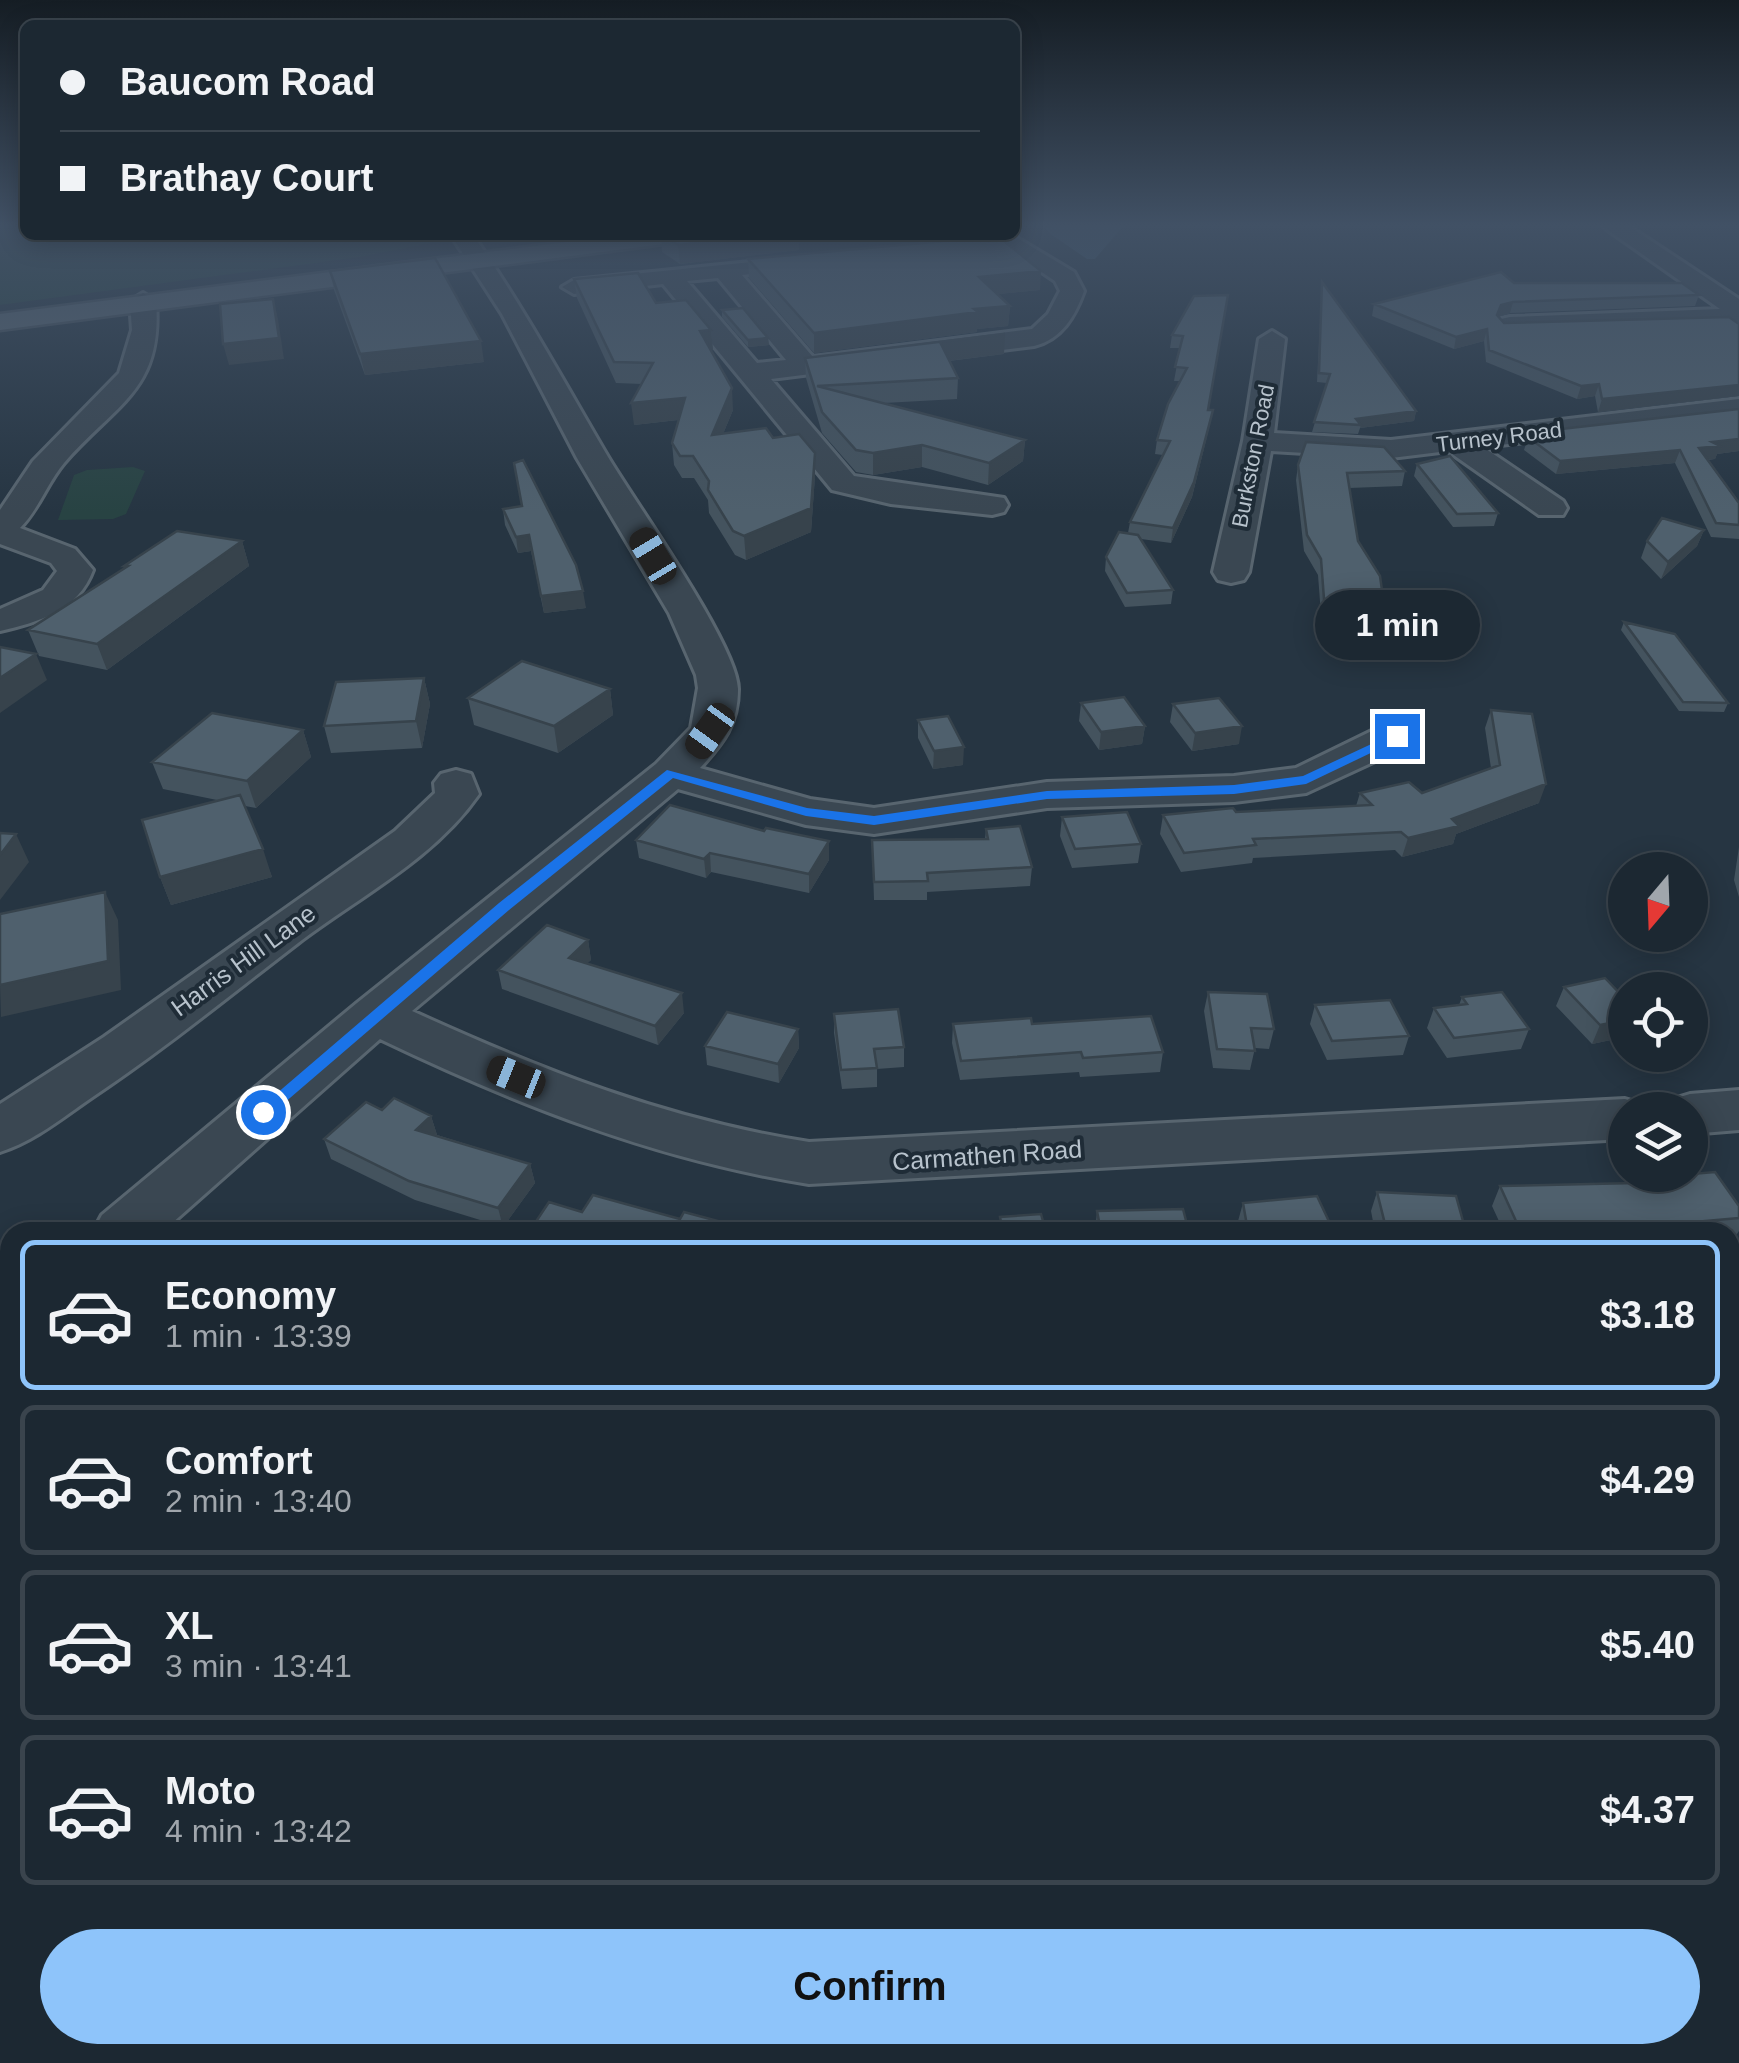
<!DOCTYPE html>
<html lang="en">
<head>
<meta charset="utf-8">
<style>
	:root { --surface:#1c2832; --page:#25303a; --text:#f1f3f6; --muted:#a0a6ac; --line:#3a444d; --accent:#8ec4fa }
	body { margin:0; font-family:Helvetica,sans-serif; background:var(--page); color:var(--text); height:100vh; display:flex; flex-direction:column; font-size:38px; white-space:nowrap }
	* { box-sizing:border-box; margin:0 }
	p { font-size:32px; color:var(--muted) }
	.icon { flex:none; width:55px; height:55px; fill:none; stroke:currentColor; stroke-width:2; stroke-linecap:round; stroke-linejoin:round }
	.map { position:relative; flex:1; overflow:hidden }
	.details { position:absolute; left:0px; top:1222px; width:1740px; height:842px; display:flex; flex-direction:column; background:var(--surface); border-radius:30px 30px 0 0; box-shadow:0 5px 25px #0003,0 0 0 2px var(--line) }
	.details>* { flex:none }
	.top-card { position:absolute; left:20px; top:20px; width:1000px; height:220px; border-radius:15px; box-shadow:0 5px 25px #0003,0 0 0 2px var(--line); display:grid; align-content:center; height:220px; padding:0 40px; background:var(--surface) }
	.needle { width:65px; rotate:199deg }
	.tools { position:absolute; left:1608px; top:852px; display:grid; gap:20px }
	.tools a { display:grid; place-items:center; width:100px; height:100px; border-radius:50%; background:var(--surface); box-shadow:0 5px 25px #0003,0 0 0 2px var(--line); font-size:50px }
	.end { position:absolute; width:45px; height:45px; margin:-22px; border:12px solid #1a73e8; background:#fff; box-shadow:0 0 0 5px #fff }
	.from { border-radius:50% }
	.bubble { position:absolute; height:70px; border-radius:35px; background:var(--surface); box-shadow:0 5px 25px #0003,0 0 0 2px var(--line); font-size:32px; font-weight:600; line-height:70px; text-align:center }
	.car { position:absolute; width:30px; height:60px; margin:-30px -15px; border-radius:12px; box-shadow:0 0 8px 2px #0007; background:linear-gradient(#222 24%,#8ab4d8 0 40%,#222 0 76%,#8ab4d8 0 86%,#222 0) }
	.top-card b { display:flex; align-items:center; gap:35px; height:95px; font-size:38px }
	.top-card b+b { border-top:2px solid var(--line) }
	.top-card i { width:25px; height:25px; background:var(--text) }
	ul { padding:18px 0 0; list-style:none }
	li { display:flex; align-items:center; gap:30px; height:150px; margin:0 20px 15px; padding:0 20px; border:5px solid var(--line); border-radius:15px }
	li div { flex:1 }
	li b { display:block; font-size:38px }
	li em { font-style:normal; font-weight:600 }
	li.on { border-color:var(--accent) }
	li>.icon { width:90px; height:90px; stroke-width:1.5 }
	.action { display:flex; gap:20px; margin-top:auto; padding:20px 40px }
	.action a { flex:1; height:115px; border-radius:60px; background:var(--accent); color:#111; font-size:40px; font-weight:600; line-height:115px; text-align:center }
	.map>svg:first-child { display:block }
	.green { fill:#284343 }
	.water { fill:#3b556b }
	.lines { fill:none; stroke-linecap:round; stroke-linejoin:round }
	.minor-casing { stroke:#58656f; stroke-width:6 }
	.major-casing { stroke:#44505b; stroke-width:5 }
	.minor { fill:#3a4752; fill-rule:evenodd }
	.major { fill:#586672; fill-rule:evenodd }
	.wall { fill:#44535e }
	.shaded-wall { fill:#37434c }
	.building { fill:#4f606d; stroke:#37434c; stroke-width:2.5 }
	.route { fill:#1a73e8 }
	.labels { text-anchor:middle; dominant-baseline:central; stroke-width:8; stroke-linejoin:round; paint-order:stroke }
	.far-street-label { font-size:22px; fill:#b7c2cc; stroke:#1f2c37 }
	.street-label { font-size:25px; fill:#b7c2cc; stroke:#1f2c37 }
</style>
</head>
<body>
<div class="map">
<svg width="1739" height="2063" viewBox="0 0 1739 2063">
	<rect width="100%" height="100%" fill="#263542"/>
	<path class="green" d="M0,223H25V235H456L457,238L360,257L0,305Z
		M133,467L145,471L126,514L113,519L58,520L74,475L87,470Z"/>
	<path class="water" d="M1061,223H1123L1124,225L1095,259H1087L1049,233L1046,228Z"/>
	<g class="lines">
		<g class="minor-casing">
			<path id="minor" d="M1598,223H1624L1739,299V324L1501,331L1497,325L1501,319L1510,317L1720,309Z
				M451,235H473C523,307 564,382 608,457C634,501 738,646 738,689C738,724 723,743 700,768L810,799L874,808L1047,782L1234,776L1296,768L1382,726L1397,723L1412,726L1418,735L1412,744L1306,793L1234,802L1047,808L874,834L806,825L678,789L412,1011C541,1070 668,1120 809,1142L1625,1099L1645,1105L1648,1110H1625V1139L809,1184C657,1160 518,1105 380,1039L162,1232H93L102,1215L357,1003L656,764L691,728L698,688L696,675L669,613L577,458L502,314Z
				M1014,236L1074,272L1084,291C1075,316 1062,339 1034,346L771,379L854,476L1004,498L1008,505L1004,512L992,515L891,504L832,490L663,284L574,294L562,287L574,280L829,254L833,259L829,264L821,266L742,275L813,357L1032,329L1048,314L1060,291L1055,281L1009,250L948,255L936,248L948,241ZM718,278L786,360L757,363L687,281Z
				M143,293L156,301C163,391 115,404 64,463C47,483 39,509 20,528L75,549L93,570C78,611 39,622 0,631V609L43,590L57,571L51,563L0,544V510L33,461L119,373L132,330L130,301Z
				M1272,331L1285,339L1274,433L1391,440L1739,399V417L1483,447L1563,501L1567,508L1563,515H1539L1448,451L1391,458L1271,451L1249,572L1244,580L1231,583L1218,580L1213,572L1243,441L1259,339Z
				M456,770L471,774L479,794C434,859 360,896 298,943C230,995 163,1050 91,1098C62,1118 34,1141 0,1152V1104L104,1037L395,831L435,793L434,783L441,774Z
				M1739,1090V1130L1690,1134V1110H1665L1670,1100L1690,1094Z
				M10,1305V1362L0,1366V1308Z
				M0,1384L10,1388V1448L0,1445Z
				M1739,1696V1774L1730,1775V1697Z
				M81,2055H171L169,2063H79Z
				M1056,2055H1146L1148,2063H1058Z"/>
		</g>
		<g class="major-casing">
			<path id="major" d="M622,235H691L679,242L0,330V314Z"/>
		</g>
		<use href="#minor" class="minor"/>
		<use href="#major" class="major"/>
	</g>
	<path class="wall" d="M661,235H798L799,250L680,264L662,252Z
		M1017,241L1016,251L1040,290L997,294L1010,306L1008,326L977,329V332L814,353L749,278L748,259Z
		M330,271L484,362L365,375L334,290Z
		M574,279L656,303L711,330L713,350L711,351L733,410L723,434L773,438L815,453V476L811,532L746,560L735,555L709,513L708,500L694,478H682L674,465L672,443L678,420L634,425L642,384L616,383L577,298Z
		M1322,282L1416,411L1414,421L1360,428L1358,434L1312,432L1327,383L1317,382Z
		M1514,283L1699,295L1695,306L1510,313L1498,317L1504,323L1739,324V396L1598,412L1595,396L1577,399L1486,362L1484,341L1454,349L1372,316L1374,304Z
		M1194,296L1210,424L1192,497L1171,543L1141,539L1173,590L1171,604L1125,607L1105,571L1106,557L1128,533L1130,522L1163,455L1155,454L1157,440L1180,381H1174L1180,348H1170L1172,335Z
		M722,310L768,338L769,345L748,347L722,317Z
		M1004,354L949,361L958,378L957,399L884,403L1025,440L1023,461L988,485L922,467L873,475L856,472L822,433L806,378L805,358Z
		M1739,409V451L1717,454L1715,459L1708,460L1739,503V539L1711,537L1675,463L1556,474L1524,450L1528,437Z
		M514,463L586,608L544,613L531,551L518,553L505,525L503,509L522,506Z
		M1417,464L1498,513L1494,526L1453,527L1414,476Z
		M1298,465L1405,471L1402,486L1349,488L1358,541L1384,604L1380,620L1321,615L1318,575L1304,551L1296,480Z
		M1704,530L1697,546L1661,579L1641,558L1647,541Z
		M242,541L249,566L107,670L39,656L28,630L125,569L124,566Z
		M1624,622L1728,703L1724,712L1679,711L1621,630Z
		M424,678L430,704L422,748L331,753L324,726Z
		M610,689L613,715L558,753L474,725L468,698Z
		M1081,703L1145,726L1142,744L1099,750L1079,721Z
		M1173,704L1239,744L1192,751L1170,722Z
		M1491,710L1539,803L1456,834L1453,844L1402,857L1395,850L1253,858L1252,863L1181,872L1160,834L1163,815L1356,806L1360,793H1422L1491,768L1485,728Z
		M918,720L963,765L933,769L918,738Z
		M303,730L311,757L256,808L245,806L272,877L171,905L160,877L217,800L163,789L152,762Z
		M1062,817L1141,844L1138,863L1072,868L1060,836Z
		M986,829L1032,867L1030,886L927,892V900H874L872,840L985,839Z
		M764,831L829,841V860L809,893L711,872L706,878L639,858L636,840Z
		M1739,847V897L1734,880Z
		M588,940L591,960L587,963L684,1013L658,1045L502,989L498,970Z
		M1564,987L1625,999V1037L1592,1044L1556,1006Z
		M1208,992L1274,1029L1269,1049L1255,1048L1250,1070L1213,1068L1204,1011Z
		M1462,997L1529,1029L1521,1049L1447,1058L1427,1028L1434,1008L1459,1005Z
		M1315,1005L1409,1036L1403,1055L1327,1060L1310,1024Z
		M834,1014L904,1047V1067L877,1069V1087L842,1089L834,1033Z
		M953,1024H1032L1163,1052L1160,1072L1080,1077L1079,1072L960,1080L952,1043Z
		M798,1029L799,1048L779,1083L707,1065L705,1046Z
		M382,1110L431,1116L437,1135L530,1164L535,1183L503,1227L415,1200L331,1159L324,1139Z
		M1632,1179L1739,1206V1231L1735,1237H1730V1232H1504L1492,1206L1500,1186L1629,1183Z
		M1377,1192L1466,1232H1375L1371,1211Z
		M1243,1203L1334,1232H1235Z
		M1097,1211L1189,1232H1095Z
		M1730,1494L1739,1512V1582H1730Z
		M1739,1879V1993L1730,1994V1881Z
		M1223,2055H1389L1390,2060L1388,2063H1274L1223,2059Z"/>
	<path class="shaded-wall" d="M768,235H798L799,250L680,264L678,245Z
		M898,235H974L898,240Z
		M1017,241L1016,259L1005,242Z
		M1041,271L1040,290L978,296L979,277Z
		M273,299L278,319L284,359L229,365L223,344Z
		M1513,302L1510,313L1498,317L1494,327L1501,305Z
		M1010,306L1008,326L977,329V332L814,353V333L974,309Z
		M1487,329L1484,341L1454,349L1456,337Z
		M711,330L713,350L702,351L700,331Z
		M1005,334L1004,354L939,362L940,342Z
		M768,338L769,345L748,347V340Z
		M481,341L484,362L365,375L360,354Z
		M1599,384L1595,396L1577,399L1581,386Z
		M1739,385V396L1598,412L1602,399Z
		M732,388L733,410L713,458L712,435Z
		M685,398L686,419L634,425L631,403Z
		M1213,410L1192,497L1171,543L1173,528Z
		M1416,411L1414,421L1360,428L1361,425L1356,419Z
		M1739,439V451L1717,454L1715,459L1694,461L1699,448L1712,442Z
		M1025,440L1023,461L988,485L989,463Z
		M922,445V467L873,475V453Z
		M1680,450L1675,463L1556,474L1560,461Z
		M815,453V476L811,532L746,560L744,536Z
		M1704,530L1697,546L1661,579L1668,562Z
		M529,535L531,551L518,553L516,537Z
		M242,541L249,566L107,670L97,644Z
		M583,591L586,608L544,613L541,596Z
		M36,654L47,680L0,713V678Z
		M424,678L430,704L422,748L416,721Z
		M610,689L613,715L558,753L554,726Z
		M1145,726L1142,744L1099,750L1101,732Z
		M1242,726L1239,744L1192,751L1195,733Z
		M303,730L311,757L256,808L247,781Z
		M964,747L963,765L933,769L934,751Z
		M1546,784L1539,803L1456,834L1453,844L1402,857L1408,838L1452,819Z
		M16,834L29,862L0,900V855Z
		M829,841V860L809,893V874Z
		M263,849L272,877L171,905L160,877Z
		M710,853L711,872L706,878L704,859Z
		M105,892L118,920L121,990L1,1017L0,985Z
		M588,940L591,960L573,977L569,958Z
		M682,993L684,1013L658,1045L655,1026Z
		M1625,1020V1037L1592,1044L1600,1025Z
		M798,1029L799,1048L779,1083L778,1064Z
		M431,1116L437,1135L416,1130Z
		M530,1164L535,1183L503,1227L498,1208Z
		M0,1680L6,1699L0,1703Z
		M463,2055H467L473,2063H462Z"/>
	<path class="building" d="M663,235H768L678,245Z
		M1010,235L1017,241L1005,242L1041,271L979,277L1010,306L974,309L978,312L814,333L748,259Z
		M435,258L481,341L360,354L330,271Z
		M1501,272L1514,283H1682L1699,295L1513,302L1501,305L1497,315L1504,323L1729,317L1739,324V385L1602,399L1599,384L1581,386L1489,350L1487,329L1456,337L1374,304Z
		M638,273L656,303L686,300L711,330L700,331L732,388L712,435L766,428L773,438L799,434L815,453L811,508L744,536L733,531L708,490L709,481L693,456H680L672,443L685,398L631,403L653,363L614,362L574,279Z
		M1322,282L1416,411L1356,419L1361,425L1314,422L1330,374L1319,373Z
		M1228,295L1208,410H1213L1194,482L1173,528L1130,522L1170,441L1157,440L1168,404L1187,368L1175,367L1183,336L1172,335L1194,296Z
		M273,299L279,338L223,344L220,304Z
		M743,308L768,338L748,340L722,310Z
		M1005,334L940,342L958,378L817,386L1025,440L989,463L922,445L873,453L856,450L822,412L805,358Z
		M1739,409V439L1712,442L1720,446L1699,448L1739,503V525L1716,523L1680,450L1560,461L1528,437L1561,429Z
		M1306,442L1384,447L1405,471L1347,473L1358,541L1380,576L1384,604L1324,599L1321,559L1307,535L1298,465Z
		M1450,456L1498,513L1457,514L1417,464Z
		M523,460L576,565L583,591L541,596L529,535L516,537L503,509L522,506L514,463Z
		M1662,518L1704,530L1668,562L1647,541Z
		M177,531L242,541L97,644L28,630L128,566H124Z
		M1119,532L1138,535L1173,590L1127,593L1106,557Z
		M1624,622L1675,634L1728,703L1683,702Z
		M0,647L36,654L0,678Z
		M522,661L610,689L554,726L468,698Z
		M424,678L416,721L324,726L336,682Z
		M1124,697L1145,726L1101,732L1081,703Z
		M1219,698L1242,726L1195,733L1173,704Z
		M1491,710L1532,714L1546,784L1452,819L1459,826L1408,838L1401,832L1253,839L1256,845L1184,853L1163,815L1233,808L1236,812L1372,805L1360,793L1409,782L1422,793L1500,765Z
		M212,713L303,730L247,781L152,762Z
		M948,716L964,747L934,751L918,720Z
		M240,795L263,849L160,877L142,820Z
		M670,805L764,831L766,828L829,841L809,874L710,853L704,859L636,840Z
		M1127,812L1141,844L1075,849L1062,817Z
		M1020,826L1032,867L927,873L928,881L874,882L872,840L988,839L986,829Z
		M0,833L16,834L0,855Z
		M105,892L108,961L0,985V914Z
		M547,925L588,940L569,958L682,993L655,1026L498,970Z
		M1605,978L1625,999V1020L1600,1025L1564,987Z
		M1208,992L1267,994L1274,1029L1251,1028L1255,1051L1217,1049Z
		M1502,992L1529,1029L1454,1038L1434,1008L1467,1004L1462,997Z
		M1390,1000L1409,1036L1332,1041L1315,1005Z
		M898,1009L904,1047L874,1049L877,1068L841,1070L834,1014Z
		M727,1012L798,1029L778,1064L705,1046Z
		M1151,1016L1163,1052L1083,1058L1081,1052L961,1061L953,1024L1031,1018L1032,1024Z
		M394,1098L431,1116L416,1130L530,1164L498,1208L409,1181L324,1139L366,1102L382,1110Z
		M1715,1172L1739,1206V1218L1605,1230L1607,1232H1521L1500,1186L1634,1183L1632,1179Z
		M1377,1192L1456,1196L1466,1232H1387Z
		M593,1195L680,1219L684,1212L759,1232H529L549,1202L582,1212Z
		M1317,1196L1334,1232H1241L1237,1222L1246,1220L1243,1203Z
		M1183,1209L1189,1232H1101L1097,1211Z
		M1041,1214L1046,1232H1003L1000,1217Z
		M925,1224L926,1232H824V1230Z
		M1730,1494L1739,1512V1556H1730Z
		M1739,1879V1982L1730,1984V1881Z
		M318,2055H463L462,2063H316Z
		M822,2055H934V2063H823Z
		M1333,2055H1389L1390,2060Z"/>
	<linearGradient id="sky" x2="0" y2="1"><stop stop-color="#151d24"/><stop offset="0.44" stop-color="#415165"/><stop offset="1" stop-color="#415165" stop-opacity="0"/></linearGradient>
	<rect width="1739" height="512" fill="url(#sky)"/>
	<path class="route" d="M1397,732L1403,736L1402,738L1306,784L1234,794L1047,799L874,825L806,816L673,778L509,910L269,1116H257L255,1112L499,903L667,770L807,808L874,816L1047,791L1234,785L1303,776Z"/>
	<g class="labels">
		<g class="far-street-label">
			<text transform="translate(1499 437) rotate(-7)">Turney Road</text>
			<text transform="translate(1253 456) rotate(-79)">Burkston Road</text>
		</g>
		<g class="street-label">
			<text transform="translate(243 960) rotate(-36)">Harris Hill Lane</text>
			<text transform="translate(987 1155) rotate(-4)">Carmathen Road</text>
		</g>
	</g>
</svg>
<div class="tools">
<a><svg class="needle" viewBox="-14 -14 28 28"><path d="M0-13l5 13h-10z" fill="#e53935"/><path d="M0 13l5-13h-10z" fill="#a0a6ac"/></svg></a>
<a><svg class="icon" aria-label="locate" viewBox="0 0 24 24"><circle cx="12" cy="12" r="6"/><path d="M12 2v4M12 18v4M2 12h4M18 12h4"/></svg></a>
<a><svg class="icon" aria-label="layers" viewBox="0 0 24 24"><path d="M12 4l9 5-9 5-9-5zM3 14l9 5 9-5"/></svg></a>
</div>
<i class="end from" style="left:263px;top:1112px"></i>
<i class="end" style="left:1397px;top:736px"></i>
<div class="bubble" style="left:1315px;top:590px;width:165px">1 min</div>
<i class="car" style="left:653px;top:556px;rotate:329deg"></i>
<i class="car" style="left:710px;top:731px;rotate:216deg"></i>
<i class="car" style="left:516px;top:1077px;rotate:292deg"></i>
<div class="top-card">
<b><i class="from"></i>Baucom Road</b>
<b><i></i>Brathay Court</b>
</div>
<section class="details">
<ul>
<li class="on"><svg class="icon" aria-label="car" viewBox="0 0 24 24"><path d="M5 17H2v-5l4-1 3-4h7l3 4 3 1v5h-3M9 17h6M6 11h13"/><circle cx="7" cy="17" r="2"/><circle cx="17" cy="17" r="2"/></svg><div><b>Economy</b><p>1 min · 13:39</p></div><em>$3.18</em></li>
<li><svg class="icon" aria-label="car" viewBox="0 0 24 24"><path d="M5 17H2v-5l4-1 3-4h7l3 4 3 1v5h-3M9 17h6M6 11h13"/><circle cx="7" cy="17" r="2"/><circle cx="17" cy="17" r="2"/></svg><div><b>Comfort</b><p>2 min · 13:40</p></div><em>$4.29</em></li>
<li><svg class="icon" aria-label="car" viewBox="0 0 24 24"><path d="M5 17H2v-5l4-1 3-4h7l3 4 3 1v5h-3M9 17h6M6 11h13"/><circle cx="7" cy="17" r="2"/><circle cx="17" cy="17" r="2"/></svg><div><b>XL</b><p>3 min · 13:41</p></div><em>$5.40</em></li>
<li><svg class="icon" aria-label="car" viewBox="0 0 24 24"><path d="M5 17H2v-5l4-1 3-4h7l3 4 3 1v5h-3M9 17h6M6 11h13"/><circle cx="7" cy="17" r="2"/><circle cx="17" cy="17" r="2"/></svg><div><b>Moto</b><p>4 min · 13:42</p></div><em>$4.37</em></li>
</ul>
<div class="action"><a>Confirm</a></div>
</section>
</div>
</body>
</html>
